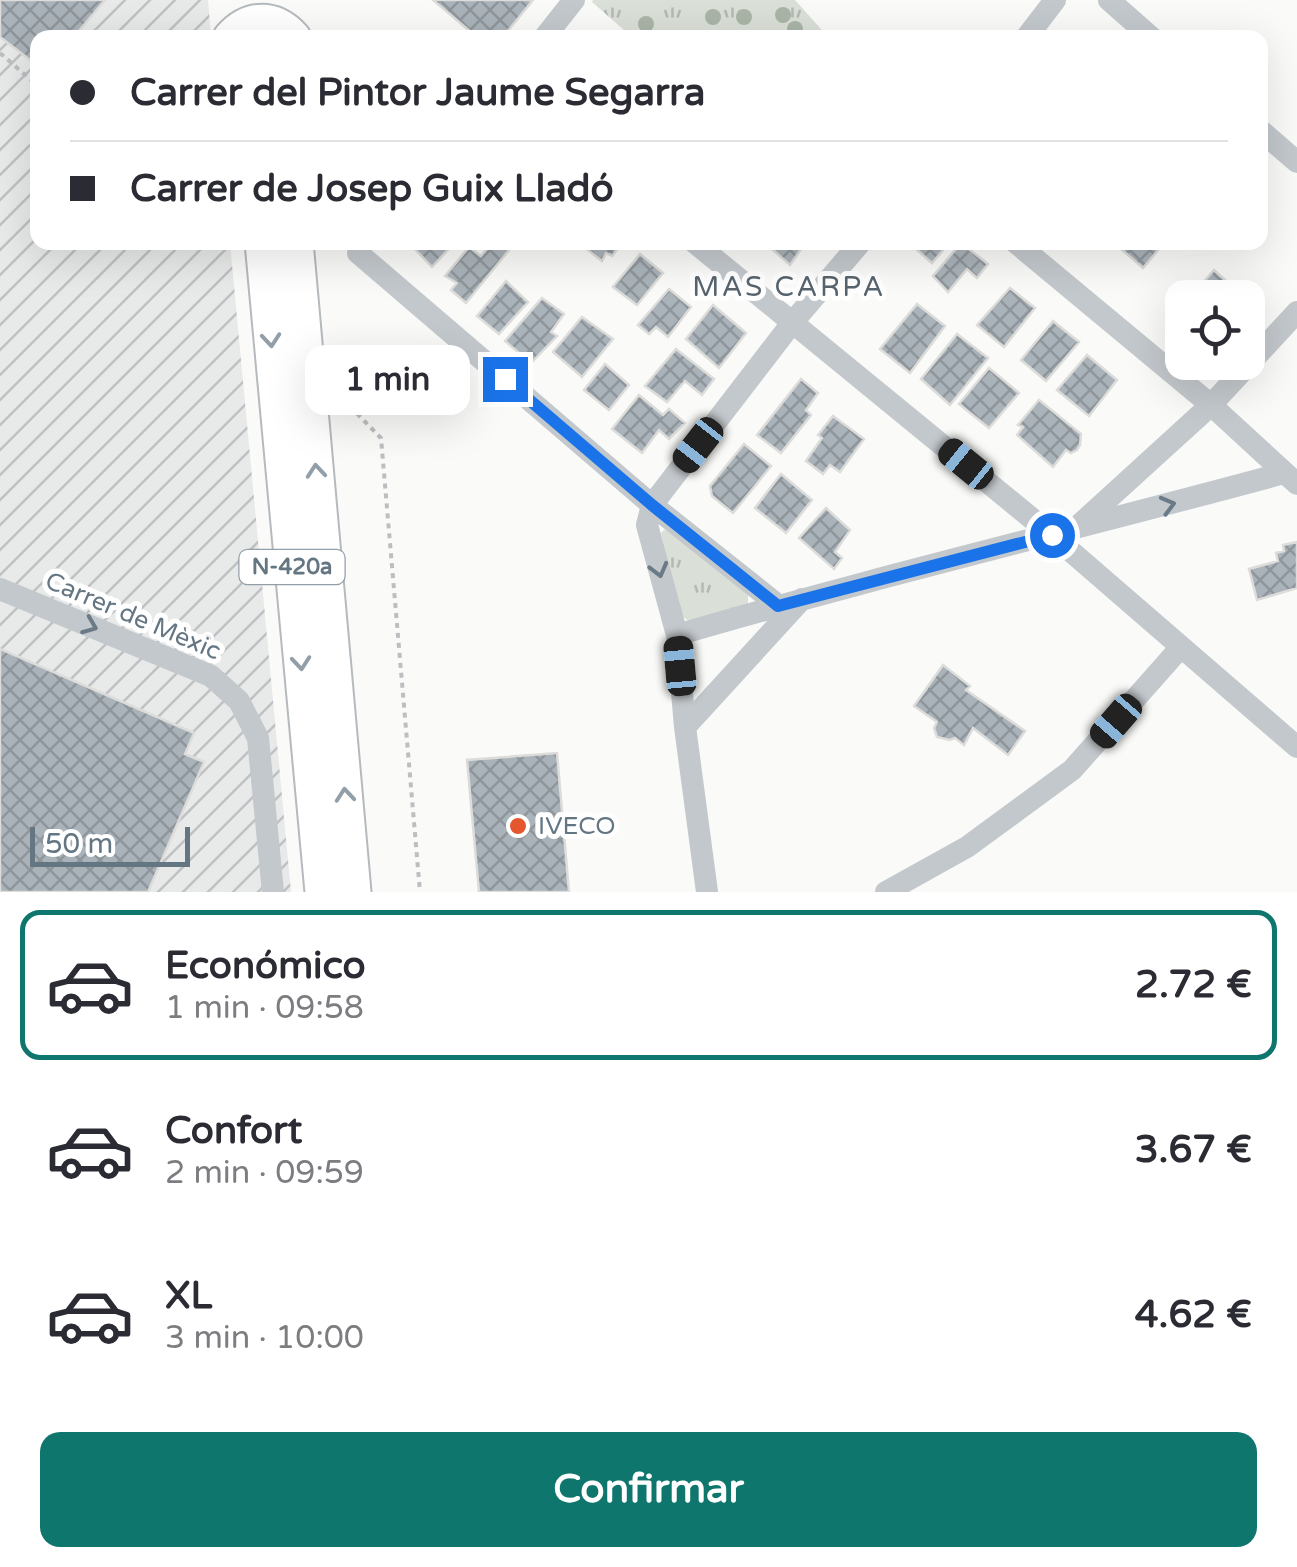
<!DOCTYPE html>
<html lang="es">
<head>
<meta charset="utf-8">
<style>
	:root { --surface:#fff; --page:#f2f2f3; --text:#2b2b33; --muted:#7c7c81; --line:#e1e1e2; --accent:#0f766e }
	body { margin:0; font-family:"Varela Round",sans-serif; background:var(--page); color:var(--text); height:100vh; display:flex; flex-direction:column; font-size:38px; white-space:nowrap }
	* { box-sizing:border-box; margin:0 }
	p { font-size:32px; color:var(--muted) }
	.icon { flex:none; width:55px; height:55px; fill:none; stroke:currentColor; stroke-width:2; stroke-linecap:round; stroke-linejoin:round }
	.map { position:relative; height:892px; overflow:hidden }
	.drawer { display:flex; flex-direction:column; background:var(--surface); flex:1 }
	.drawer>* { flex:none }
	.guide { position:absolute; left:30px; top:30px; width:1238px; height:220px; border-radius:20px; box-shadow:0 10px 40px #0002; display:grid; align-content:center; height:220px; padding:0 40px; background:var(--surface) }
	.controls { position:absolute; left:1165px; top:280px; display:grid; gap:20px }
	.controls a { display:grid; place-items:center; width:100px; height:100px; border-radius:20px; background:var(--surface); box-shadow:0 10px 40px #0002; font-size:50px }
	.scale { position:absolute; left:30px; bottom:25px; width:160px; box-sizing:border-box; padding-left:10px; border:5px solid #657683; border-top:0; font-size:28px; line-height:35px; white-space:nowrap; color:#657683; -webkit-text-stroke:8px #fff; paint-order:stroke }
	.end { position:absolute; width:45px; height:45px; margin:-22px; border:12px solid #1a73e8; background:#fff; box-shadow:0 0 0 5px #fff }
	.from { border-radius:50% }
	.bubble { position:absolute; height:70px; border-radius:20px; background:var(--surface); box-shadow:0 10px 40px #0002; font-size:32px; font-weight:700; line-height:70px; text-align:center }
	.car { position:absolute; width:30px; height:60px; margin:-30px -15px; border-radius:12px; box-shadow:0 0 8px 2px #0007; background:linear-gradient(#222 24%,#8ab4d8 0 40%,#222 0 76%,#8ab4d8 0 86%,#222 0) }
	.guide b { display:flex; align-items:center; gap:35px; height:95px; font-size:38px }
	.guide b+b { border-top:2px solid var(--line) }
	.guide i { width:25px; height:25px; background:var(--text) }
	ul { padding:18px 0 0; list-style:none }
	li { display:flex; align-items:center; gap:30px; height:150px; margin:0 20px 15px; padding:0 20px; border:5px solid transparent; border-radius:20px }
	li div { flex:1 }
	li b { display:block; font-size:38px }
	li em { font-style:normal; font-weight:700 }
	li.selected { border-color:var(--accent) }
	li>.icon { width:90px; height:90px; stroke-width:1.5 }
	.primary-button { display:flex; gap:20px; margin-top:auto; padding:20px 40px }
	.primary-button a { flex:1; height:115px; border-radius:20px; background:var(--accent); color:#fff; font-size:40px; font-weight:700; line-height:115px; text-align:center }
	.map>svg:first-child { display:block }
	.industrial { fill:url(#industrial-furrows) }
	.park { fill:url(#park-tufts) }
	.building { fill:url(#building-cross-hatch); stroke:#dcdcda; stroke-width:2.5 }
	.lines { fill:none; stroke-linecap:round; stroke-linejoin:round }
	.primary-casing { stroke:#b5babe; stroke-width:39 }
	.path { stroke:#bbbfc2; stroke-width:4; stroke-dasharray:5 5; stroke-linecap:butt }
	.minor { stroke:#c3c8cc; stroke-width:22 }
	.primary { stroke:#fff; stroke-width:35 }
	.tree { fill:#aab4a7 }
	.oneway { stroke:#939fa8 }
	.oneway2 { stroke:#6a7a87 }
	.route { stroke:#1a73e8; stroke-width:12 }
	.poi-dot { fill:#e4572e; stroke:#fff; stroke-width:4 }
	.labels { text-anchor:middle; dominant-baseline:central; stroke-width:10; stroke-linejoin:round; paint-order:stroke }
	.shield { fill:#fff; stroke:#939fa8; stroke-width:2.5 }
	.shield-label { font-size:22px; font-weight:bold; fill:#657683 }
	.street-label { font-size:25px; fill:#657683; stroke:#fff }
	.poi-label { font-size:25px; fill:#657683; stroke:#fff; text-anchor:start }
	.neighbourhood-label { font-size:28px; letter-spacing:2.5px; fill:#57646e; stroke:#fff }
</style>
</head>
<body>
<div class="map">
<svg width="1297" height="892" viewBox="0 0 1297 892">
	<defs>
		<pattern id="industrial-furrows" width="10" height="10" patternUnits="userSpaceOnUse" patternTransform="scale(2.5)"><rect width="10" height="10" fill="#e8e9e9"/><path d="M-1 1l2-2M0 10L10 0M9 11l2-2" fill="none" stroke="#c0c1c2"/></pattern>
		<pattern id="park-tufts" width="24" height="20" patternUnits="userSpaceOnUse" patternTransform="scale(2.5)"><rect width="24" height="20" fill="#dadfd7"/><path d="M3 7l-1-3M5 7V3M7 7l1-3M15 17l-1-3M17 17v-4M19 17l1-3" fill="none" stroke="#b4b9b4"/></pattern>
		<pattern id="building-cross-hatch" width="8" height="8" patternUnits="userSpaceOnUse" patternTransform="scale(2.5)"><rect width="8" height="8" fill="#aab3b9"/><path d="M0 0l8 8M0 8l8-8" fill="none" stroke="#8e969c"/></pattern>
	</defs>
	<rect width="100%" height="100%" fill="#fafaf8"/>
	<path class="industrial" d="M0,0H208L211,37L38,38V242L230,243L291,892H0Z"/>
	<path class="park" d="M593,0H795L828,37H819L811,30L804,38L632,37L592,2Z
		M664,530H668L748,595V604L694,620H687L681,615L661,533Z"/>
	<path class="building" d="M0,0H105L73,38H38V66L0,37Z
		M433,0H533L502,38H478Z
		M415,242H455L432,267L412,246Z
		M492,242H510L513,245L466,303L451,290L457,283L445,276L469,247L481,256Z
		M578,242H623L612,256L606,253L602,261Z
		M764,242H806L790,265Z
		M908,242H950L932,263Z
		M1113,242H1165L1143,268Z
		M961,243L988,264L977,278L967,269L948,292L933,276Z
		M640,254L663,273L637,305L613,287Z
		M1214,270L1245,298H1190Z
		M506,281L528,302L499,334L477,316Z
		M1010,288L1035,308L1004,347L977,325Z
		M669,289L691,307L668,337L656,327L649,334L638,325Z
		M542,298L564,314L551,332L557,336L531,363L505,341Z
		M917,304L945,326L910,373L880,349Z
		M713,305L746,333L719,368L686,339Z
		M582,317L613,339L582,377L553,352Z
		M1053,321L1079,342L1046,381L1021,360Z
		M957,334L988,358L950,405L921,379Z
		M676,349L714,379L702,395L685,381L667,402L645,386Z
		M1087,355L1117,380L1089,416L1057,390Z
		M605,364L629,385L609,410L584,390Z
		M989,368L1019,393L989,428L959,404Z
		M801,379L818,393L806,410L811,415L781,453L757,435Z
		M639,395L663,415L669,409L685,423L669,439L659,430L642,453L612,429Z
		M1039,400L1081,434L1080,445L1077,450L1071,453L1066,450L1053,467L1017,435L1023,427L1018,425Z
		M833,416L864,439L840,472L830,465L823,474L806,461L822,438L818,435Z
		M744,444L771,466L733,513L712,496L710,486Z
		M781,474L812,500L786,533L755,508Z
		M826,508L850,530L835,552L842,558L834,569L799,538Z
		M1297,542V588L1257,600L1249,569L1278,561L1276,553L1284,551L1283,545Z
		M0,649L194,733L185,754L204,762L148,892H0Z
		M943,665L970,686L966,690L1025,731L1008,755L973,728L964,745L955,738L950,740L937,737L934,728L937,722L914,706Z
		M557,753L569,892H479L467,760Z"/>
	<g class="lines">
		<g class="primary-casing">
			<path id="primary" d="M231,38C250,17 274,17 293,38
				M263,242L323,892
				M295,242L353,892"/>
		</g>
		<path class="path" d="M0,53L38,86
			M336,392L381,438L420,892"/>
		<path class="minor" d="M1109,0L1152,38
			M544,38L574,0
			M1026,38L1055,0
			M1260,130L1297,162
			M694,242L1052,535L1297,747
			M1015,242L1211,405L1297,484
			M358,253L652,505L778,605
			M1076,528L1211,405L1297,312
			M0,589L211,676L239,701L258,738L273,892
			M677,635C878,576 1082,528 1284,473
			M685,727L802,599
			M707,892L685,727L677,635L647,525L652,505L792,323L861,242
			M886,892L967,847L1072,770L1181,647"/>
		<use href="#primary" class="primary"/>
	</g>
	<g class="tree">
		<circle cx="783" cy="15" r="8"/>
		<circle cx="713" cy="17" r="8"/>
		<circle cx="744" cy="17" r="8"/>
		<circle cx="646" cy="24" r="8"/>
		<circle cx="795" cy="29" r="8"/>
	</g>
	<defs><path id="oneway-chevron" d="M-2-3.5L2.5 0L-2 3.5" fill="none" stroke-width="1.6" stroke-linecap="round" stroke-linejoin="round" transform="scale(2.5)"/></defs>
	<g class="oneway">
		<use href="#oneway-chevron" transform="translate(271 340) rotate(85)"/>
		<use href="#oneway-chevron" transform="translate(316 471) rotate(-95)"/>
		<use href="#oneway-chevron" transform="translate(301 663) rotate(85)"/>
		<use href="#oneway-chevron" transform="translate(345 795) rotate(-95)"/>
	</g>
	<g class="oneway2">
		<use href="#oneway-chevron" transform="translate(1168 505) rotate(-15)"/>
		<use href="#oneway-chevron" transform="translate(659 570) rotate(75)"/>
		<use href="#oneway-chevron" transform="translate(90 626) rotate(22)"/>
	</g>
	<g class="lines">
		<path class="route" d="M505,379L652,505L778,606L1052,535"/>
	</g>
	<circle class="poi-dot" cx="518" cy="826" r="10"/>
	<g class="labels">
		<rect class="shield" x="239.5" y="550" width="105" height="34" rx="8"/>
		<g class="shield-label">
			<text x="292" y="567">N-420a</text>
		</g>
		<g class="street-label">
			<text transform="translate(133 616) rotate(23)">Carrer de Mèxic</text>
		</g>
		<g class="poi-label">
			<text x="538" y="826">IVECO</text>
		</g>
		<g class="neighbourhood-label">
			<text x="789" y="287">MAS CARPA</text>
		</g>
	</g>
</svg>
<div class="controls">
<a><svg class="icon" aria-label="locate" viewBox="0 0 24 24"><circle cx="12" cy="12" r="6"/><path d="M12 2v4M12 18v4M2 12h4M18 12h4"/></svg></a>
</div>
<div class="scale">50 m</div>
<i class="end from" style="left:1052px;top:535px"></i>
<i class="end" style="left:505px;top:379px"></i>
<div class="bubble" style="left:305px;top:345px;width:165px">1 min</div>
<i class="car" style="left:698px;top:445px;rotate:218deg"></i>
<i class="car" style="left:966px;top:464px;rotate:309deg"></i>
<i class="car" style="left:680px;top:666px;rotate:355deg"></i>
<i class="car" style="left:1116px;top:721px;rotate:221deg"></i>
<div class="guide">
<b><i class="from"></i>Carrer del Pintor Jaume Segarra</b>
<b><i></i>Carrer de Josep Guix Lladó</b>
</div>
</div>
<section class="drawer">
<ul>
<li class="selected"><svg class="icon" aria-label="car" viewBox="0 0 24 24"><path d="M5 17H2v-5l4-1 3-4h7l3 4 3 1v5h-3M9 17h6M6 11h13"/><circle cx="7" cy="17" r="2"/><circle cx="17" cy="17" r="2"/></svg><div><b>Económico</b><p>1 min · 09:58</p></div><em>2.72 €</em></li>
<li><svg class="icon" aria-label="car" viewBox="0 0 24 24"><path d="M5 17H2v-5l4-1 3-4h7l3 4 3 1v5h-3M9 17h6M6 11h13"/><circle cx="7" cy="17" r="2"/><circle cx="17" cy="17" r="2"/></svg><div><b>Confort</b><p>2 min · 09:59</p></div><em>3.67 €</em></li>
<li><svg class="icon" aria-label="car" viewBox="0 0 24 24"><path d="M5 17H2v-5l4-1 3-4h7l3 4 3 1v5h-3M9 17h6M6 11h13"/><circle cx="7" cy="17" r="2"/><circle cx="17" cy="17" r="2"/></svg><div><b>XL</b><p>3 min · 10:00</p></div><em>4.62 €</em></li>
</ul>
<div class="primary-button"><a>Confirmar</a></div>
</section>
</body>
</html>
